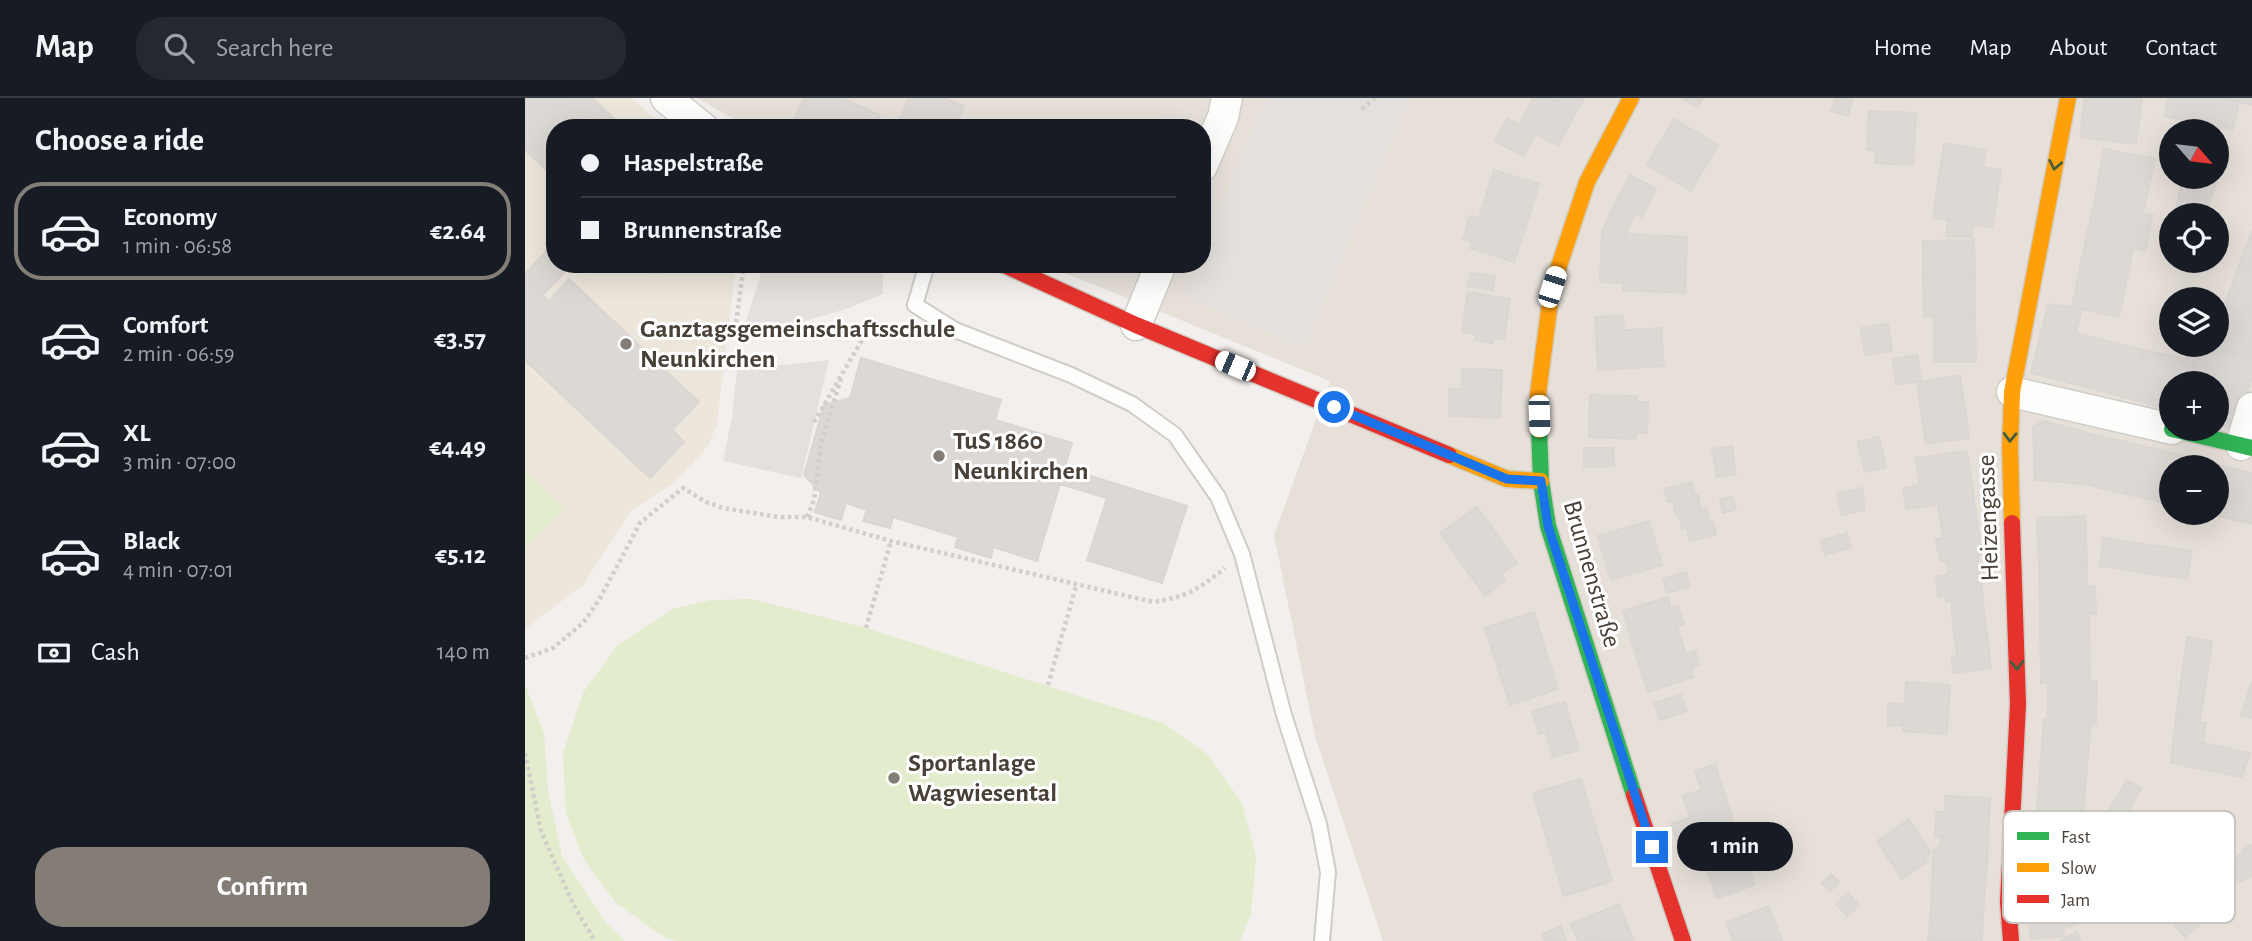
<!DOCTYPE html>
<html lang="en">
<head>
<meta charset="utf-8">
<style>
	:root { --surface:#171b24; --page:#242831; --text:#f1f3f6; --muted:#9ea1a6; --line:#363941; --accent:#847d76 }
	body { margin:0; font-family:"Alegreya Sans",sans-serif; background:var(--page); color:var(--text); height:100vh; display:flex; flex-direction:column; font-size:26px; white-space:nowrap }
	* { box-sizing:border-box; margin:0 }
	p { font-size:23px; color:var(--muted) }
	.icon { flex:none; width:38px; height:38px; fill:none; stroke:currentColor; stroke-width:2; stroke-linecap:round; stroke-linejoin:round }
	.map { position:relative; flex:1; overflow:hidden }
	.details { display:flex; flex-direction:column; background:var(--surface); width:525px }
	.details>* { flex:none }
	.top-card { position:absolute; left:21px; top:21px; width:665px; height:154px; border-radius:28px; box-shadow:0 7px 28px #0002; display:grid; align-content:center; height:154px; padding:0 35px; background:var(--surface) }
	.needle { width:46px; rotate:118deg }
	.controls { position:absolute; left:1634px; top:21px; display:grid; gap:14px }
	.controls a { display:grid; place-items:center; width:70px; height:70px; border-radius:50%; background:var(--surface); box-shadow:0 7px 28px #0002; font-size:35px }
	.end { position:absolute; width:32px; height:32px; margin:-16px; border:9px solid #1a73e8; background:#fff; box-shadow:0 0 0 4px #fff }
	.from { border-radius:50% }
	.bubble { position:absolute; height:49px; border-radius:24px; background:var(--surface); box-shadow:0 7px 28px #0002; font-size:23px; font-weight:700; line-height:49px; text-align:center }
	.car { position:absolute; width:21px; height:42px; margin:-21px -10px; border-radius:9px; box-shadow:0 0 5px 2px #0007; background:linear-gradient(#fff 24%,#345 0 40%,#fff 0 76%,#345 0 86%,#fff 0) }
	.top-card b { display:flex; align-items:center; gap:24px; height:66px; font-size:26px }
	.top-card b+b { border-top:2px solid var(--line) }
	.top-card i { width:18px; height:18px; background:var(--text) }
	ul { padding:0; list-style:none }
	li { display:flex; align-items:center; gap:21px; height:98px; margin:0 14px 10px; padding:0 21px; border:4px solid transparent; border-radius:28px }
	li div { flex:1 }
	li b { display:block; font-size:26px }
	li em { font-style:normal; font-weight:700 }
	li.on { border-color:var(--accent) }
	li>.icon { width:63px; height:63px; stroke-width:1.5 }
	h2 { padding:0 35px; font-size:32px; line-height:84px }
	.pay { display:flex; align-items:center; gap:18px; height:77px; padding:0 35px; font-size:26px }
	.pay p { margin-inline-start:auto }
	.action { display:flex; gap:14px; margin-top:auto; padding:14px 35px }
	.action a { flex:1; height:80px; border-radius:28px; background:var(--accent); color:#fff; font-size:28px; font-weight:700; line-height:80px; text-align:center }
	header { display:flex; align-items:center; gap:42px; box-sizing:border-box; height:98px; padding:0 35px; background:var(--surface); border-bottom:2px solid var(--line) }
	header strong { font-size:33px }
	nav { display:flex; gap:38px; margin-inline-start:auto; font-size:24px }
	.search { width:490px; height:63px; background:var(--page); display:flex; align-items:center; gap:18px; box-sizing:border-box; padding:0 24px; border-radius:28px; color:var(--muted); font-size:26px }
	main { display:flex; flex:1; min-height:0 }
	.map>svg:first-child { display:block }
	.residential { fill:#e6e0d9; fill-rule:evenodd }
	.education { fill:#ede6db }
	.green { fill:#e3eccc }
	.parking { fill:#e4e0dd }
	.building { fill:#dcd8d4; stroke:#dad6d2; stroke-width:2 }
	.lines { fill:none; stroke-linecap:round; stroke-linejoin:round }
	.lane-casing { stroke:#d0cdc9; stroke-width:18 }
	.street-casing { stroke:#d0cdc9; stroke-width:33 }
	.fast-casing { stroke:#d2ccc3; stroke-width:19 }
	.slow-casing { stroke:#d2ccc3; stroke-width:19 }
	.jam-casing { stroke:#d2ccc3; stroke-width:19 }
	.path { stroke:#d2cfca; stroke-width:4.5; stroke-dasharray:3.5 3.5; stroke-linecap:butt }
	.lane { stroke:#fdfdfc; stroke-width:14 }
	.street { stroke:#fdfdfc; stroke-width:30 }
	.fast { stroke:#30b455; stroke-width:16 }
	.slow { stroke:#ff9f0a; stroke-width:16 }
	.jam { stroke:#e5322d; stroke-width:16 }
	.oneway { stroke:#435d3e }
	.route { stroke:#1a73e8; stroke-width:9 }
	.poi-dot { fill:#847d76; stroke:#fff; stroke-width:2.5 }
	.labels { text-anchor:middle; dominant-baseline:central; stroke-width:6; stroke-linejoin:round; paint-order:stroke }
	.poi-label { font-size:26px; font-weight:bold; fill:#494037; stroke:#fff; text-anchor:start }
	.street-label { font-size:26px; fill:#494037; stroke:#fff }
	.key { fill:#fff; stroke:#c8c6c3; stroke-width:2 }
	.key-label { font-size:19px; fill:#494037 }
</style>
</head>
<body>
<header>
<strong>Map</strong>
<div class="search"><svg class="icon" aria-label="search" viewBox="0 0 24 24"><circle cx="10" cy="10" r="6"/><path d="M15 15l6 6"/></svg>Search here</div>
<nav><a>Home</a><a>Map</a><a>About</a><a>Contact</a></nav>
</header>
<main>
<section class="details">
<h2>Choose a ride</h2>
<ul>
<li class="on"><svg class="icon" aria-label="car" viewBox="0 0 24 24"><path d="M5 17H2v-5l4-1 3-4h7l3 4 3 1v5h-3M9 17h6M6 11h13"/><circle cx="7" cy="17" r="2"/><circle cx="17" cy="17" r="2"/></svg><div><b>Economy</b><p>1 min · 06:58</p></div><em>€2.64</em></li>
<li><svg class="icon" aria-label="car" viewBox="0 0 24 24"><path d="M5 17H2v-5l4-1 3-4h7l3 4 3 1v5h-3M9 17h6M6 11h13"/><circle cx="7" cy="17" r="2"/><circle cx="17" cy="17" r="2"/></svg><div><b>Comfort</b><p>2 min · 06:59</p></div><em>€3.57</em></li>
<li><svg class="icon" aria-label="car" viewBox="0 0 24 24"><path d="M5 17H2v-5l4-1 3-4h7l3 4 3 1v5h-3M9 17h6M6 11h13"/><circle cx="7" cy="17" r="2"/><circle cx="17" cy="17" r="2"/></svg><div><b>XL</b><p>3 min · 07:00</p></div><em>€4.49</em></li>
<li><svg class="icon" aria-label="car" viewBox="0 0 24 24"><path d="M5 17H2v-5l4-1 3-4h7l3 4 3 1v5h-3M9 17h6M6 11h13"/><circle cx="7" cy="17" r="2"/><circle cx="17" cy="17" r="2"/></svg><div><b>Black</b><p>4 min · 07:01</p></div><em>€5.12</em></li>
</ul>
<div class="pay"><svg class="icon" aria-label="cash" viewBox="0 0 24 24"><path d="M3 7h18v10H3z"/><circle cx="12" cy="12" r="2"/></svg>Cash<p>140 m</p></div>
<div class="action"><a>Confirm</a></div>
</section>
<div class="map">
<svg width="1727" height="843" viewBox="0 0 1727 843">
	<rect width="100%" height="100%" fill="#f2efec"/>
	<path class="residential" d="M172,0H1727V843H858L790,638L749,437L805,283L518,166H677V30H224ZM1647,33H1692V79H1647ZM1647,117H1692V163H1647ZM1647,201H1692V247H1647ZM1647,285H1692V331H1647ZM1647,369H1692V415H1647Z"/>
	<path class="education" d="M0,0H107L139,30H30V166H211L192,326L183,348L151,383L106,413L58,487L0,531Z"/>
	<path class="green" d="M0,374L38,411L0,451Z
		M226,501L341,530L638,625L682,656L717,705L731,759L726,816L715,843H153L139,839L91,805L59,762L41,715L38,655L59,593L93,547L148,511L186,502Z
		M0,586L19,636L23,693L37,758L80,824L100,843H0Z"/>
	<path class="parking" d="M741,0H884L779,249L658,198L671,166H677V152Z
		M239,166H358V196L321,211L256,230L240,232L221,223Z
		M304,262L276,380L198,363L207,319L212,272Z"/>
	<path class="building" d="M0,0H67L99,30H30V80L0,52Z
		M279,0H317L355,17L349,30H265Z
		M384,0H419L439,8L431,26L422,23L419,30H371Z
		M1008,0H1026L1051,14L1033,48L994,27Z
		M1026,0H1059L1051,14Z
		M1156,0H1178L1173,9Z
		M1310,0H1328L1323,18L1306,13Z
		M1560,0H1617L1611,46L1555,39Z
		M1643,0H1695L1714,4L1708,32L1640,18Z
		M1695,0H1727V7L1714,4Z
		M1344,13L1391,15L1388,67L1350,65L1351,52H1342Z
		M982,20L1010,36L999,58L970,43Z
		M1149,21L1193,47L1166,93L1122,67Z
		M1419,45L1461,52L1458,69L1476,72L1467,129L1408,120Z
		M1579,51L1630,61L1618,115L1569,105Z
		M1692,67L1697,68L1680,117H1650L1658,79H1692Z
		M969,72L1014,86L1001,128L956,113Z
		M1105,77L1131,91L1117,119L1090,105Z
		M1090,105L1110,116L1101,136L1098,185L1075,184L1077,134Z
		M1569,105L1628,117L1620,153L1561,141Z
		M956,113L1001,128L989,164L945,150L946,144L938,141L945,118L954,121Z
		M1423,122L1448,126L1446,139L1421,138Z
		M1727,132V173L1713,170Z
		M1101,136L1162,139L1160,195L1098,192Z
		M1561,141L1608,151L1594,219L1547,209Z
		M1449,142L1450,180L1398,181V143Z
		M30,144V166H47L18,197L0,180V176Z
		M122,166H139L131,175Z
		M1713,170L1727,173V218L1699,209Z
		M946,175L970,178L968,192L943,188Z
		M0,180L24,203L0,229Z
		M1450,180V218H1399L1398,181Z
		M44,181L174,304L147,332L159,344L125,380L0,262V229Z
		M943,194L985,201L979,241L969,239L968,245L950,242L951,236L937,234Z
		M1523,206L1557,211L1551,235L1570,240L1558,288L1506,275Z
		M1699,209L1727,218V262L1685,248L1692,247V228Z
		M1098,217L1099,232L1071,234L1070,219Z
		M1409,218H1450L1451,264H1409Z
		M1363,226L1367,253L1340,257L1336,230Z
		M1136,230L1139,268L1073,272L1071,234Z
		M1570,240L1618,252L1606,301L1558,288Z
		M1671,247H1682L1727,262V279L1711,331L1692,326V285H1663L1672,253L1670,252Z
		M1618,252L1669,262L1663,285H1647V312L1606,301Z
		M1392,257L1396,283L1371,287L1368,261Z
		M336,260L476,302L470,322L547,345L512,463L468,449L466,460L430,449L433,439L368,419L365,430L338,423L342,412L321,405L316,422L290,414L296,395L279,377L299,307L325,300Z
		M937,271L977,272L975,320L924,318V291H937Z
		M1435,277L1444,340L1401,346L1392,284Z
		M1065,297L1112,298L1111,304H1123L1122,335H1111V341L1064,339Z
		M1518,323L1571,337L1559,386L1510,382L1508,329Z
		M1571,337L1613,347L1601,396L1559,386Z
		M1354,339L1361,369L1340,374L1333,344Z
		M1613,347L1659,358L1656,369H1647V407L1601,396Z
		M1207,348L1211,376L1192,379L1187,351Z
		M1059,350H1088L1089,368L1059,369Z
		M1442,353L1449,401L1381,411L1378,390L1395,387L1391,360Z
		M1659,358L1705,370L1693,418L1679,415H1692V369H1656Z
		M540,370L662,408L637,485L562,462L582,400L535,386Z
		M1705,370L1727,375V426L1693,418Z
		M1167,384L1170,398L1143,404L1139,391Z
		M1338,390L1339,412L1317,417L1312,395Z
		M1173,397L1176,411L1151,417L1148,403Z
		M1207,399L1211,411L1198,415L1195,402Z
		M1449,401L1457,457L1415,463L1411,441L1418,440L1413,406Z
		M952,409L968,431L931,457L915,435Z
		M1181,410L1184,424L1157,431L1154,416Z
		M1560,418L1562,465L1514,466L1512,420Z
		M1124,423L1137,467L1086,482L1073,438Z
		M1188,424L1191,437L1165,443L1162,430Z
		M968,431L992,465L976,476L980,482L960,498L931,457Z
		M1322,435L1326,449L1300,457L1296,443Z
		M1578,440L1667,453L1662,481L1575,468Z
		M1453,457L1459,512L1427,516L1426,503L1421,504L1420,497L1413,498L1411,478L1423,477L1422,462Z
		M1562,465V489L1570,488L1571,516H1564V518L1515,519L1514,466Z
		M1161,474L1165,488L1142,495L1138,481Z
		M1143,499L1146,510L1153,508L1159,526L1152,528L1156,540L1110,554L1098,513Z
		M1459,512L1466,570L1428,575L1427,560L1432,559L1427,516Z
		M1009,514L1021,553L972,568L960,530Z
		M1564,518L1565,584L1516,585L1515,519Z
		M1662,539L1687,543L1675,623L1651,620Z
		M1156,540L1161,556L1170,553L1174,567L1166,570L1169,579L1123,594L1110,554Z
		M1021,553L1033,591L985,607L972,568Z
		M1572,583L1571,626L1523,621V585Z
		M1381,584L1425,587L1422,636L1378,633Z
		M1727,584V620L1716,617Z
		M1156,597L1162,613L1135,622L1129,605Z
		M1040,604L1046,626L1014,636L1007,613Z
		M1363,605L1380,606L1379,628L1363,627Z
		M1651,620L1681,625L1678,645L1725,655L1717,679L1646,665Z
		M1519,621L1566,625L1560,689L1514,686Z
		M1046,626L1054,652L1028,659L1021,634Z
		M1190,666L1196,685L1176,692L1170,673Z
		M1056,681L1087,783L1039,798L1008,695Z
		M1602,682L1616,690L1599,720L1585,711Z
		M1196,685L1208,722L1170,734L1158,698Z
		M1514,686L1560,689L1557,731L1511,728Z
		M1420,698L1465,700L1463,742L1410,739L1411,714H1420Z
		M1165,720L1171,738L1152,744L1146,726Z
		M1384,721L1406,755L1400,759L1403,763L1377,781L1352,743Z
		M1416,740L1463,742L1462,767L1408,765L1409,750H1415Z
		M1206,747L1209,755L1218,752L1230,787L1192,800L1180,764L1189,762L1186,753Z
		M1727,747V778L1692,794L1682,772L1719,755L1717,752Z
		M1408,765L1462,767L1458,816L1406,813Z
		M1306,776L1314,784L1305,793L1297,785Z
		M1323,795L1334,807L1322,818L1311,806Z
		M1650,795L1677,824L1660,839L1634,810Z
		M1094,806L1101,824L1059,843H1053L1046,826Z
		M1547,806L1552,827L1538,829L1539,838L1505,841V810Z
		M1244,808L1257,843H1208L1201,824Z
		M1406,813L1458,816L1457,843H1403Z
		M1101,824L1109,843H1059Z
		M1036,828L1041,843H1020L1017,836Z
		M1552,834L1556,843H1535Z"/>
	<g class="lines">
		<g class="lane-casing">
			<path id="lane" d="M402,166L390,207L430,232L546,277L607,306L650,337L693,399L717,456L759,617L794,726L803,774L797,843"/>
		</g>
		<g class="street-casing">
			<path id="street" d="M141,0L178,30
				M677,68L698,19L702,0
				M611,227L636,166
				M1487,294L1647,331
				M1716,347L1727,310"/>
		</g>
		<g class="fast-casing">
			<path id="fast" d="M1647,331L1727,350
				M1014,332L1016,383L1023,428L1109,697"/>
		</g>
		<g class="slow-casing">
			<path id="slow" d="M1014,332L1013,296L1027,189L1062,84L1106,0
				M924,357L982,381L1016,383
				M1487,425L1485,349L1487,294L1543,0"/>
		</g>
		<g class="jam-casing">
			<path id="jam" d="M477,166L611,227L924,357
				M1109,697L1158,843
				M1486,843L1483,804L1493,606L1487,425"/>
		</g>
		<path class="path" d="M837,11L850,0
			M215,245L211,225L219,166
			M289,324C310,290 328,254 351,221
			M282,419L289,402L296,344L316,281
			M341,530L366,443
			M0,560L28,550L58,525L74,502L115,425L158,390L181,404L198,410L253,419H282L366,443L628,504C662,499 674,491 700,470
			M523,587L551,488
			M0,655L16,733L48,806L70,843"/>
		<use href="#lane" class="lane"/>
		<use href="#street" class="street"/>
		<use href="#fast" class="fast"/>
		<use href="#slow" class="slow"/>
		<use href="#jam" class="jam"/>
	</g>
	<defs><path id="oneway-chevron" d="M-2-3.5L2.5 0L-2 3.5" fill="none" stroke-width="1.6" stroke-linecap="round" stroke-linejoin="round" transform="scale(1.75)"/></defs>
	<g class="oneway">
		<use href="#oneway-chevron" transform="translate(1530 67) rotate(101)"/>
		<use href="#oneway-chevron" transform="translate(1485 339) rotate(92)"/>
		<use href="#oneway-chevron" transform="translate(1492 567) rotate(88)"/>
	</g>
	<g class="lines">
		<path class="route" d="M809,309L982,381L1016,383L1023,428L1127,749"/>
	</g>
	<g class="poi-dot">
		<circle cx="101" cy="246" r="7"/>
		<circle cx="414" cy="358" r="7"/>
		<circle cx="369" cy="680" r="7"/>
	</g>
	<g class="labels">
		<g class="poi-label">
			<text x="115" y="231">Ganztagsgemeinschaftsschule<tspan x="115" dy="30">Neunkirchen</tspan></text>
			<text x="428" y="343">TuS 1860<tspan x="428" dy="30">Neunkirchen</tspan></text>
			<text x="383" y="665">Sportanlage<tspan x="383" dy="30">Wagwiesental</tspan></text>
		</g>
		<g class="street-label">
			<text transform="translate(1463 420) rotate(-92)">Heizengasse</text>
			<text transform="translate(1067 476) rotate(74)">Brunnenstraße</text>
		</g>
	</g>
	<rect x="1478" y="713" width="232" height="112" rx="10" class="key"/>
	<rect x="1492" y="734" width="32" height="8" fill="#30b455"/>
	<rect x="1492" y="765" width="32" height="9" fill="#ff9f0a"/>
	<rect x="1492" y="797" width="32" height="8" fill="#e5322d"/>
	<g class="key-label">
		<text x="1536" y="745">Fast</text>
		<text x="1536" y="776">Slow</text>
		<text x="1536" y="808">Jam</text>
	</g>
</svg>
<div class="controls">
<a><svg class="needle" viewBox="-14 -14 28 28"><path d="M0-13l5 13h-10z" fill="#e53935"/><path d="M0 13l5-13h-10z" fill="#9ea1a6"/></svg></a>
<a><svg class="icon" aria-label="locate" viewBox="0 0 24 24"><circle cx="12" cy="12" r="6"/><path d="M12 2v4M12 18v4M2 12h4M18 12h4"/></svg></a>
<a><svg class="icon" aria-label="layers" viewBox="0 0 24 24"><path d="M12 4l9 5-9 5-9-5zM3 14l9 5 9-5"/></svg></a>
<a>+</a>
<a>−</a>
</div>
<i class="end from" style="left:809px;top:309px"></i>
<i class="end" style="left:1127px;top:749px"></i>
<div class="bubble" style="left:1152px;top:724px;width:116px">1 min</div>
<i class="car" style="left:1027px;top:189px;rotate:18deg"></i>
<i class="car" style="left:710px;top:268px;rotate:293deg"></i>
<i class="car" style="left:1014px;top:318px;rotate:178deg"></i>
<div class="top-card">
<b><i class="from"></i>Haspelstraße</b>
<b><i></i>Brunnenstraße</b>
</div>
</div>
</main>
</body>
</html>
